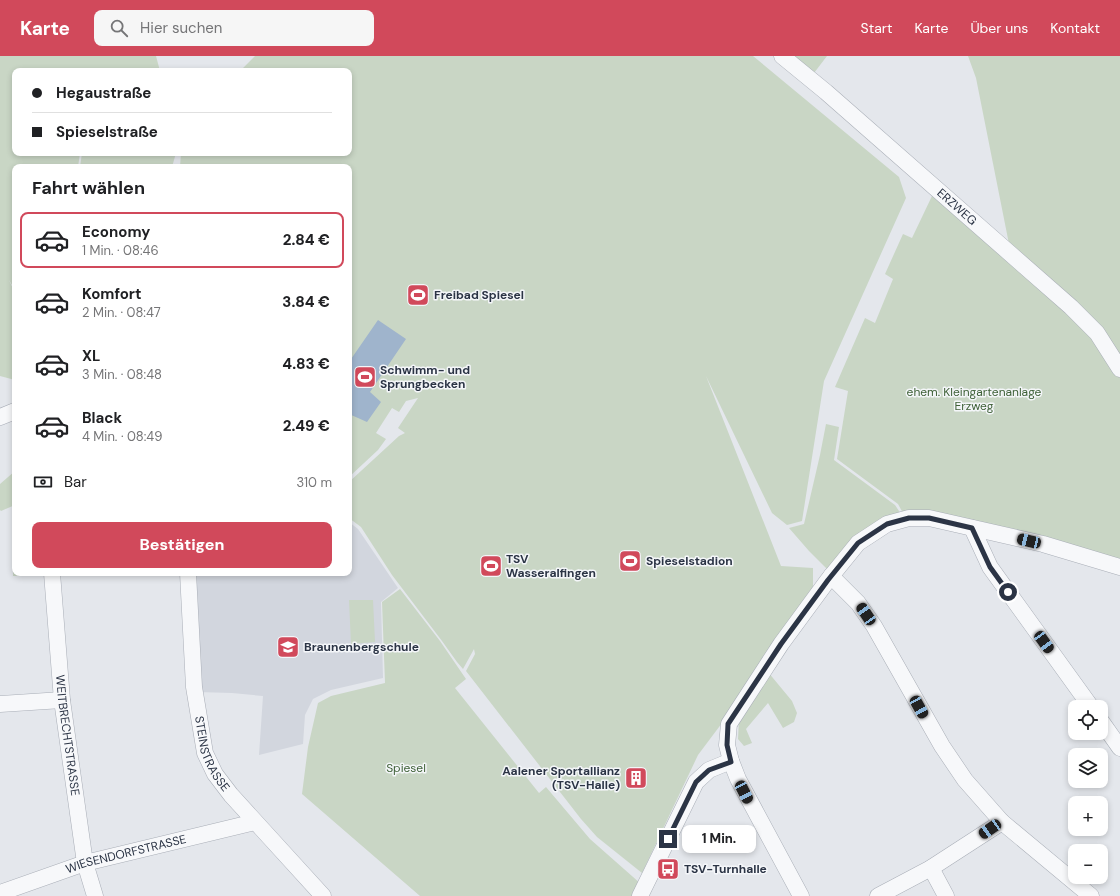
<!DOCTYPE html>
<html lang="de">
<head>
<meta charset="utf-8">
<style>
	:root { --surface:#fff; --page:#f6f6f6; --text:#202124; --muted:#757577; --line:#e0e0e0; --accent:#d1495b }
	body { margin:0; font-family:"DM Sans",sans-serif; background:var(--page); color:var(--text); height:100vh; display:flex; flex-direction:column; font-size:15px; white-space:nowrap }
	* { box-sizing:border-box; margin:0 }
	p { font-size:13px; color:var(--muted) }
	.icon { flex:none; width:22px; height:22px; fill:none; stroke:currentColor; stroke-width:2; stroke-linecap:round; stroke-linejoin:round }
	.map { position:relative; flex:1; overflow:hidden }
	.side { position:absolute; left:12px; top:108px; width:340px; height:412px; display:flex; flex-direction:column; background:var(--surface); border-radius:8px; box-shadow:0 2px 6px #0003 }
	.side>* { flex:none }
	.hud { position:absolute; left:12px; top:12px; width:340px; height:88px; border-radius:8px; box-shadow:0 2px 6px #0003; display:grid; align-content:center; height:88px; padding:0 20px; background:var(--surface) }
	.fabs { position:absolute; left:1068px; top:644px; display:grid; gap:8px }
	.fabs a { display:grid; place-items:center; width:40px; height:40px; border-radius:8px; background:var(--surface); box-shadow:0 2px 6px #0003; font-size:20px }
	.end { position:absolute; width:18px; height:18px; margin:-9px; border:5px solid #2b3445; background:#fff; box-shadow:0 0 0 2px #fff }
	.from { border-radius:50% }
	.bubble { position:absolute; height:28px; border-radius:8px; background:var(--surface); box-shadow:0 2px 6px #0003; font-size:13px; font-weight:800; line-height:28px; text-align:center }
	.car { position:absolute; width:12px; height:24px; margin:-12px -6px; border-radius:5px; box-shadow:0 0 3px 1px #0007; background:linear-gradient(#222 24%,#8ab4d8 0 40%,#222 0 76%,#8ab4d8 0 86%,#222 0) }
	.hud b { display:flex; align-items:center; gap:14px; height:38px; font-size:15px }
	.hud b+b { border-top:1px solid var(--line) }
	.hud i { width:10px; height:10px; background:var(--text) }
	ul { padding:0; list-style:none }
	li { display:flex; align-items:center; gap:12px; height:56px; margin:0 8px 6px; padding:0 12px; border:2px solid transparent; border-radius:8px }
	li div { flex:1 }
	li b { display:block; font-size:15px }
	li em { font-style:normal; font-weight:800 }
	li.current { border-color:var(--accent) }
	li>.icon { width:36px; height:36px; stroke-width:1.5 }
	h2 { padding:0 20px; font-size:18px; line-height:48px }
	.pay { display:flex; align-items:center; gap:10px; height:44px; padding:0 20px; font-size:15px }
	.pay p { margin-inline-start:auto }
	.button { display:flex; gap:8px; margin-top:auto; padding:8px 20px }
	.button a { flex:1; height:46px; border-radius:8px; background:var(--accent); color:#fff; font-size:16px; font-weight:800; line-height:46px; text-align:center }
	header { display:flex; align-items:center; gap:24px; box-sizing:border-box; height:56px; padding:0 20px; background:var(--accent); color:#fff }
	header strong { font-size:19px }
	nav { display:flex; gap:22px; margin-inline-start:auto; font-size:14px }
	.search { width:280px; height:36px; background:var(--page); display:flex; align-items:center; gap:10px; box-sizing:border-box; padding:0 14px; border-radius:8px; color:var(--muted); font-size:15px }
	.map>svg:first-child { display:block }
	.built { fill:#d2d6de }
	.green { fill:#c9d6c5 }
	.water { fill:#9fb4cc }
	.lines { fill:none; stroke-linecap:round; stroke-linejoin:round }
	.minor-casing { stroke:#a9aeb7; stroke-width:17 }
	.minor { stroke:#f7f8fa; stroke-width:16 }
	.route { stroke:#2b3445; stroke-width:5 }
	.labels { text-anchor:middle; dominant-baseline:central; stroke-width:3; stroke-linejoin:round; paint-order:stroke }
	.street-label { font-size:12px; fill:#2b3445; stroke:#f4f6f9 }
	.poi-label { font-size:12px; font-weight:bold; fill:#2b3445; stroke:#f4f6f9; text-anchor:start }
	.park-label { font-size:12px; fill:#3f6138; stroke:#f4f6f9 }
</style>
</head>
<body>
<header>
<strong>Karte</strong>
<div class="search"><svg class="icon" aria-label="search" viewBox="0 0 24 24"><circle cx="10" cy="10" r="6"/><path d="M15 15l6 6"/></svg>Hier suchen</div>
<nav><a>Start</a><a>Karte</a><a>Über uns</a><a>Kontakt</a></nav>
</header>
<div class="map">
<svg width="1120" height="840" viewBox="0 0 1120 840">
	<rect width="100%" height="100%" fill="#e4e7ec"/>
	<path class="built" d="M349,466L358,473L398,532L381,546L383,622L331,634L313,643L305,659L303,688L259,699L263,640L232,637L197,636L191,517H349Z"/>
	<path class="green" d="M0,0H156L160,15H15V97H80L78,111H15V234L9,224L15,237V324L0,320Z
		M255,0H753L899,121L906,142L824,325L802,465L787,469L772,457L706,320L781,510L813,512V534L722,667L698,699L642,817L597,781L581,763L466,615L475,598L474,593L463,613L457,606L442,585L392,519L361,471L349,462V426L399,380L405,377L398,372L418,342L406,345L399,356L392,352L376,377L386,383L378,394L349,421V111H180L181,97H349V15H240Z
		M793,0H827L814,17Z
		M968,0H1120V302L1009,188L976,22Z
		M82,97H176L172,111H80Z
		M932,140L1092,279L1120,322V503L904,459L898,448L837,403L848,335L835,331L865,262L875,267L893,223L885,218L903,178L912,182Z
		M826,368L839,371L834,404L895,449L901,458L829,515L809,495L789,472L804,468L820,399Z
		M15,415V517H37V520H13L15,449L1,455L0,454V428Z
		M400,533L440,585L466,623L455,632L539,737L546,731L590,783L641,828L636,840H420L302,738L308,691L318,647L331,640L385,627L382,546Z
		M349,544H373L375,586L351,588Z
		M768,616L792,645L797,657L794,666L783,672L768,647L746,673L752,687L744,690L738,683L739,663Z"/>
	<path class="water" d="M378,264L406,283L370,336L381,346L367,366L349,358V306Z"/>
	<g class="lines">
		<g class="minor-casing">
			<g id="minor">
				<path id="s1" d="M782,0L826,36L1071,251L1097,277L1120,313"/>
				<path d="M0,361L15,355"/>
				<path d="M972,472L990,511L1091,651"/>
				<path id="s2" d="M52,517L62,644L85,807L95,840"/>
				<path id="s3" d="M188,517L194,631L205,697L215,718L231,739L323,840"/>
				<path d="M831,520L858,547L874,570L942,690L965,724L1002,766L1091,840"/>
				<path d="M0,648L62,644"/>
				<path d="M1101,665L1120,692"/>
				<path d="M931,812L946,840"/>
				<path id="s4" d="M0,837L85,807L255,766"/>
				<path d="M640,840L696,726L709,714L731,705"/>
				<path d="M801,840L738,723L731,705L727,689L729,668L781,588L828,524L858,487L887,468L909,462H929L1043,488L1120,511"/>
				<path d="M878,840L931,812L1002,766"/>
			</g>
		</g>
		<use href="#minor" class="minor"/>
	</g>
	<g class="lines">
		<path class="route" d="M668,783L696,726L709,714L731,706L727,689L728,668L781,588L828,524L858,487L887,468L909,462H929L972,472L990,511L1008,536"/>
	</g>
	<defs>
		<g id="stadium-square" transform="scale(1.15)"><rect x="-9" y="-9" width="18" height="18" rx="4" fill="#d1495b" stroke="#f4f6f9"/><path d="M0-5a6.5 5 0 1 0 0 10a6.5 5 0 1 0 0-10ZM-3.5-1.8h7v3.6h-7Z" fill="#fff"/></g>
		<g id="school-square" transform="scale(1.15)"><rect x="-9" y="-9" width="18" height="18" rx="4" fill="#d1495b" stroke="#f4f6f9"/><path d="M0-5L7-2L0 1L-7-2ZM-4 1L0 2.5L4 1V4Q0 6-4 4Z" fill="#fff"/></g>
		<g id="building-square" transform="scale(1.15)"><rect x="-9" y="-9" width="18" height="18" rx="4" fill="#d1495b" stroke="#f4f6f9"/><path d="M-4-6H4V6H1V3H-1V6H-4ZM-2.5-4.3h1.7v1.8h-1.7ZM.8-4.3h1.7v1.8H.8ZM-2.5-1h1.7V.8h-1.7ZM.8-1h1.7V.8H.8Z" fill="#fff"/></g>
		<g id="bus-square" transform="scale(1.15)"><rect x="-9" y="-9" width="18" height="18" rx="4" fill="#d1495b" stroke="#f4f6f9"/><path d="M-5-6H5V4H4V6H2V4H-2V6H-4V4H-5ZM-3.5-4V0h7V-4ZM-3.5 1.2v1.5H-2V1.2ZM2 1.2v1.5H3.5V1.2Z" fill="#fff"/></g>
	</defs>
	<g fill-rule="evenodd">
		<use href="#stadium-square" x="418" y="239"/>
		<use href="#stadium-square" x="365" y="321"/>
		<use href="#stadium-square" x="630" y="505"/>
		<use href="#stadium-square" x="491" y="510"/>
		<use href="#school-square" x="288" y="591"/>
		<use href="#building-square" x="636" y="722"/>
		<use href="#bus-square" x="668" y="813"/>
	</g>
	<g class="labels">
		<g class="street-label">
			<text stroke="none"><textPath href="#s1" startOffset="231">ERZWEG</textPath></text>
			<text stroke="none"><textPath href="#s2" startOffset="163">WEITBRECHTSTRASSE</textPath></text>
			<text stroke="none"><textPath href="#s3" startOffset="184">STEINSTRASSE</textPath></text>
			<text stroke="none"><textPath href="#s4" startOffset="132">WIESENDORFSTRASSE</textPath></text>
		</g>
		<g class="poi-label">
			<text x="434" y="239">Freibad Spiesel</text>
			<text x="380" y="314">Schwimm- und<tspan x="380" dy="14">Sprungbecken</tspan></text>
			<text x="506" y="503">TSV<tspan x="506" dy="14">Wasseralfingen</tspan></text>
			<text x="646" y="505">Spieselstadion</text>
			<text x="304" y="591">Braunenbergschule</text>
			<text x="620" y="715" text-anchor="end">Aalener Sportallianz<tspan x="620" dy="14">(TSV-Halle)</tspan></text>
			<text x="684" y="813">TSV-Turnhalle</text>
		</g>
		<g class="park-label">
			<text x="974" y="336">ehem. Kleingartenanlage<tspan x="974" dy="14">Erzweg</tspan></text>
			<text x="406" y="712">Spiesel</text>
		</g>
	</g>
</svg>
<div class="fabs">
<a><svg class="icon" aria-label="locate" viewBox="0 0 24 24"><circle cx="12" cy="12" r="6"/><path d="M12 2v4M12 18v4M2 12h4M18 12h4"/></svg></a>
<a><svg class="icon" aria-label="layers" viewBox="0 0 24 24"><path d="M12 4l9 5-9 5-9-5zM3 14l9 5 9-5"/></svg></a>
<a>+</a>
<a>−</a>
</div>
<i class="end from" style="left:1008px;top:536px"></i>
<i class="end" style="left:668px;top:783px"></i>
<div class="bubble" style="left:682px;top:769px;width:74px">1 Min.</div>
<i class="car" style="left:1029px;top:485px;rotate:283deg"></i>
<i class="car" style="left:866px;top:558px;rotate:326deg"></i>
<i class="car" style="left:1044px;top:586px;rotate:144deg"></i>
<i class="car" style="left:919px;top:651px;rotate:151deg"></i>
<i class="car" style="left:744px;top:736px;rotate:153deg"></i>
<i class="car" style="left:990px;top:773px;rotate:236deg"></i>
<div class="hud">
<b><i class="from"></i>Hegaustraße</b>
<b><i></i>Spieselstraße</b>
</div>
<section class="side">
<h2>Fahrt wählen</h2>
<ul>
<li class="current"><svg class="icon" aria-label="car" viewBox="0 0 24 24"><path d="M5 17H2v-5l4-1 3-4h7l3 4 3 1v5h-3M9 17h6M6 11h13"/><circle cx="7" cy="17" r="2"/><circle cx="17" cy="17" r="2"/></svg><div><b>Economy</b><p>1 Min. · 08:46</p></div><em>2.84 €</em></li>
<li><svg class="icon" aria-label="car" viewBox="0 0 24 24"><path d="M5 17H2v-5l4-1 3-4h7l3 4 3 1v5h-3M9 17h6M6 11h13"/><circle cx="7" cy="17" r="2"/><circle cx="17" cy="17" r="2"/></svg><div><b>Komfort</b><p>2 Min. · 08:47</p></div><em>3.84 €</em></li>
<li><svg class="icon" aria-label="car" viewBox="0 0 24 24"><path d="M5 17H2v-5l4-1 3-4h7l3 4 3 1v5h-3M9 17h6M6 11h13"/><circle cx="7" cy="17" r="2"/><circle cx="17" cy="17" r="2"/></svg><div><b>XL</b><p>3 Min. · 08:48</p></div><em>4.83 €</em></li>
<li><svg class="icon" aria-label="car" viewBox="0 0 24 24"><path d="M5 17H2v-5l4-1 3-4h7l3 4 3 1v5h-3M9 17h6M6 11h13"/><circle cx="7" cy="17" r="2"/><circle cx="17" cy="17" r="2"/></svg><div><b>Black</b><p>4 Min. · 08:49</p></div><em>2.49 €</em></li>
</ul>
<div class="pay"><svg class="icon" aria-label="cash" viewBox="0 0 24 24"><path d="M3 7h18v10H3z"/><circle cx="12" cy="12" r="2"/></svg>Bar<p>310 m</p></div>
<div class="button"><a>Bestätigen</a></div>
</section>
</div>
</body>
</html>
